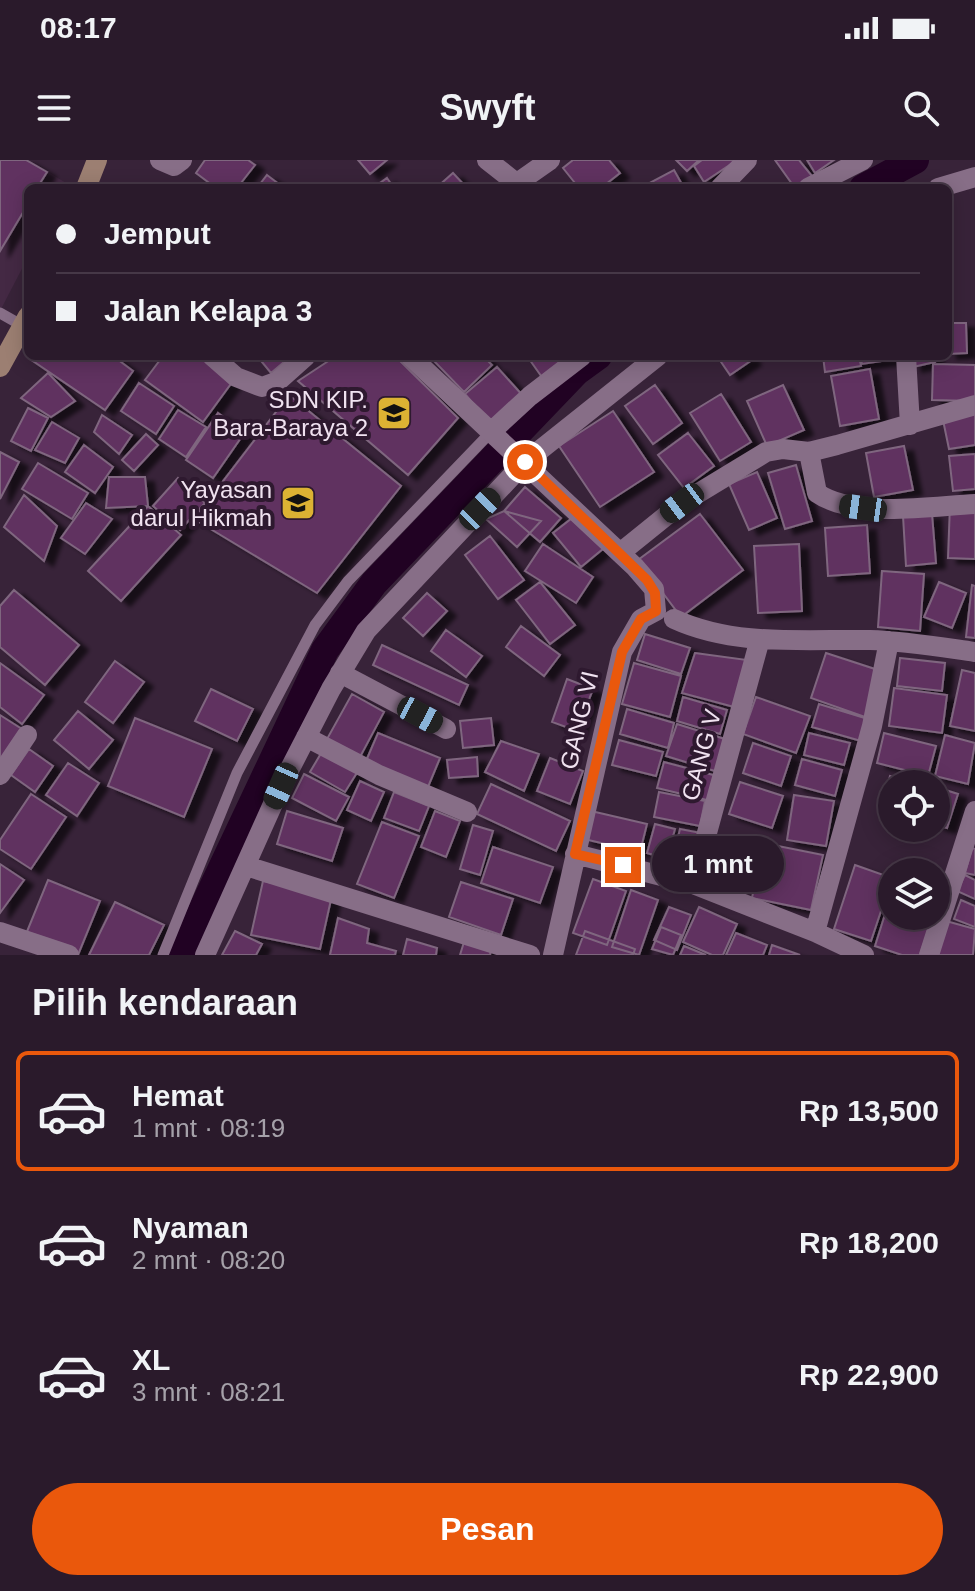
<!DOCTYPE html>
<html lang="id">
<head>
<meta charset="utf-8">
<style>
	:root { --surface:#2a1a2b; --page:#322333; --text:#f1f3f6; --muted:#a5a1a9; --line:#463847; --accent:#ea580c }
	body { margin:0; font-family:Helvetica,sans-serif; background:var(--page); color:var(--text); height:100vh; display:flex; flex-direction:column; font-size:30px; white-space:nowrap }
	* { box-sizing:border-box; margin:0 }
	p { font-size:26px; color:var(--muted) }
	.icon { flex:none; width:44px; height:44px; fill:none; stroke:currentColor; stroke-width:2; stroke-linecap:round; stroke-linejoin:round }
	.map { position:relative; height:795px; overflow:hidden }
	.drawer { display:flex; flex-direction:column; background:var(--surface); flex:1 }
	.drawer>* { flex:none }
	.guide { position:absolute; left:24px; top:24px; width:928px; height:176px; border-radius:12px; box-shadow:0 4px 20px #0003,0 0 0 2px var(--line); display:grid; align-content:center; height:176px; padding:0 32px; background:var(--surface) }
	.fabs { position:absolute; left:878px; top:610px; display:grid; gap:16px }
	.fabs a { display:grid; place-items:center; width:72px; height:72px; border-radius:50%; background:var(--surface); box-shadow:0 4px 20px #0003,0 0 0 2px var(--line); font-size:40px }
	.end { position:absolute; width:36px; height:36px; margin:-18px; border:10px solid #ea580c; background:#fff; box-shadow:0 0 0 4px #fff }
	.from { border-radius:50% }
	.bubble { position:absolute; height:56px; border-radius:28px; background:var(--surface); box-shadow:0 4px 20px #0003,0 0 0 2px var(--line); font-size:26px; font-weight:800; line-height:56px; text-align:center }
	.car { position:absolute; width:24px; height:48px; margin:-24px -12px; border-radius:10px; box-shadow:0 0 6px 2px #0007; background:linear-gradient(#222 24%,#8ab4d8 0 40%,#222 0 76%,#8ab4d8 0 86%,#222 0) }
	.guide b { display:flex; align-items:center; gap:28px; height:76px; font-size:30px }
	.guide b+b { border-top:2px solid var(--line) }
	.guide i { width:20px; height:20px; background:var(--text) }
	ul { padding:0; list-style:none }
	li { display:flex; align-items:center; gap:24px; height:120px; margin:0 16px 12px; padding:0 16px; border:4px solid transparent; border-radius:12px }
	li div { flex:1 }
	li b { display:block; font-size:30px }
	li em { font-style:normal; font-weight:800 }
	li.selected { border-color:var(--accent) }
	li>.icon { width:72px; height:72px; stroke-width:1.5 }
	h2 { padding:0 32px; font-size:36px; line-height:96px }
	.cta { display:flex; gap:16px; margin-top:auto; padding:16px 32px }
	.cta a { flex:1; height:92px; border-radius:48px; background:var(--accent); color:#fff; font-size:32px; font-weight:800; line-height:92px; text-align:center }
	.status { display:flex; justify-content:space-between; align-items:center; height:56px; padding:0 40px; background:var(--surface); direction:ltr }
	.status svg { height:22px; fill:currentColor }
	header { display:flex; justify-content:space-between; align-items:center; height:104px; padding:0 32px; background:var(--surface); font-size:36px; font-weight:800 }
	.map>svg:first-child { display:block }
	.built { fill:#442944 }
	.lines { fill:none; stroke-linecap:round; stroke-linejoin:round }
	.canal { stroke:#210223; stroke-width:28 }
	.building { fill:#603161; stroke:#7f667f; stroke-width:2; filter:url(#shadow) }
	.lane { stroke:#876e87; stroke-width:11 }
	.street { stroke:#876e87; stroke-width:20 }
	.secondary { stroke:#9c7f72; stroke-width:20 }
	.route { stroke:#ea580c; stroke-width:10 }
	.labels { text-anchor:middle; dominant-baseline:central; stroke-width:8; stroke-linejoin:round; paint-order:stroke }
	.poi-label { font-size:24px; fill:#f0e2f0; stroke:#2e192f; text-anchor:end }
	.street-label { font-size:24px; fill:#f0e2f0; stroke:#2e192f }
</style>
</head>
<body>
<div class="status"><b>08:17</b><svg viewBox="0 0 49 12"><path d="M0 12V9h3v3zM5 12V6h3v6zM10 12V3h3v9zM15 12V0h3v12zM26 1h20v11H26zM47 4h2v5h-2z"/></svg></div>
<header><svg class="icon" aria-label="menu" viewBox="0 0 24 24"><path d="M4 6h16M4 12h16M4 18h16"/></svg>Swyft<svg class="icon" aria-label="search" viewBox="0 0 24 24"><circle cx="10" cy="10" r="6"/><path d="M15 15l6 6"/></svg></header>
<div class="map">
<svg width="975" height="795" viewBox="0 0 975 795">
	<defs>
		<filter id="shadow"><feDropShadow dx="9" dy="5" stdDeviation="2" flood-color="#0009"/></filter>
	</defs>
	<rect width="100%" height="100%" fill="#382339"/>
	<path class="built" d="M0,0H28L66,23L64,28H28V97L0,151Z"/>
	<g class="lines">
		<path class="canal" d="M863,28L915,0
			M181,795L325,490L374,423L576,212L598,196"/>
	</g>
	<path class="building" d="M0,0H26L47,12L37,28H28V44L0,91Z
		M205,0H248L255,5L237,28H216L196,13Z
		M358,0H387L370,14Z
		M573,0H609L620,13L601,28H579L563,8Z
		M676,0H699L687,11Z
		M702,0H737L704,22L694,6Z
		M775,0H799L812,16L795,28Z
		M807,0H834L815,13Z
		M674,10L684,28H643L642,27Z
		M453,13L467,28H436Z
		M267,15L284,28H257Z
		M387,18L394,28H373Z
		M948,163H966L967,193L948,194Z
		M31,196H113L133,211L105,250L30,199Z
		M163,196H198L233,221L203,262L145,220Z
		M257,196H291L271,213Z
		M336,196H395L458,258L408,315L298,221Z
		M441,196H483L492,205L464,232L435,202Z
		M527,196H572L544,220Z
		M717,196H749L752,200L730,215Z
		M823,196H859L861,206L825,212Z
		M860,196H903V198L862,204Z
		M911,196H934L935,202L913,207Z
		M933,204L975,205V241L932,240Z
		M497,207L524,237L491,265L465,234Z
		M870,209L879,259L840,266L831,216Z
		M48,213L75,241L51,257L21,238Z
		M139,223L174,246L156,274L121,251Z
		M655,225L682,263L653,284L625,246Z
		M783,225L804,270L767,286L747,241Z
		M721,234L751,282L720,301L690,253Z
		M289,235L401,326L317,433L194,359Z
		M28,248L48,258L31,291L11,281Z
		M178,250L206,267L186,297L159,279Z
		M613,251L654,312L600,347L559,286Z
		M218,253L245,272L213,318L186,300Z
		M975,254V285L949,289L943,260Z
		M102,255L132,275L119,294L94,272Z
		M52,262L79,278L65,303L35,290Z
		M688,273L714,306L684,328L658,295Z
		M146,274L158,285L134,311L122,300Z
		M84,285L113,307L95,333L65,312Z
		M904,286L913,330L874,337L866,293Z
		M0,292L19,302L0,339Z
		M975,294V329L953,331L949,296Z
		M38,303L88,333L72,359L22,329Z
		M796,305L812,361L785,369L768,313Z
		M757,312L777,358L749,370L729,324Z
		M109,317H145L148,346L106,348Z
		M178,318L205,343L180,370L153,346Z
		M525,327L561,358L540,382L504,351Z
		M24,335L57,366L44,401L4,367Z
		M86,343L112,359L85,394L61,378Z
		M950,345L975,346V399L948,398Z
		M148,346L181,375L121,441L88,411Z
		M504,351L541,361L517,387L486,359Z
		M700,354L743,410L681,457L638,400Z
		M932,354L936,403L906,406L903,356Z
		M576,355L604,388L581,407L553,373Z
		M867,365L870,413L828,416L825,368Z
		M490,376L524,420L498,439L465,395Z
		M543,384L593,417L576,443L525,411Z
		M799,384L802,451L758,453L754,386Z
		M882,411L924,414L920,471L878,467Z
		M540,422L575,465L550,484L516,440Z
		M939,422L966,433L952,468L924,457Z
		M972,425L975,426V478L966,477Z
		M14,430L79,485L45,525L0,487V446Z
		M427,433L447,451L423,476L403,458Z
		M521,466L560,495L544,516L506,487Z
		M446,470L482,496L466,517L431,491Z
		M645,474L690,488L681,514L637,500Z
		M382,485L468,525L459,545L373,505Z
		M695,493L747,500L734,547L682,533Z
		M826,493L881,511L865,557L811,538Z
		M900,498L945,503L942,531L897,526Z
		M115,501L144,522L113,563L85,542Z
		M0,503L44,535L22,564L0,547Z
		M634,503L681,516L670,557L622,544Z
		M962,510L975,513V571L950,566Z
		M567,519L593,529L577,571L552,562Z
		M894,528L947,535L942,573L889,566Z
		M211,529L253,549L237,581L195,561Z
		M352,534L384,552L360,597L327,579Z
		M683,537L727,550L720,574L677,561Z
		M756,537L810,556L796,593L743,574Z
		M819,544L868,559L861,581L812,567Z
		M627,549L674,563L668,588L620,574Z
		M78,551L113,580L89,609L54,580Z
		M0,555L25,571L0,600Z
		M135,558L212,589L184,657L108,626Z
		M491,558L494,585L463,588L460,561Z
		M677,564L728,580L718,612L666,596Z
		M378,573L440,598L428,627L366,601Z
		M809,573L850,583L844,605L804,595Z
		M884,573L936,586L928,616L877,603Z
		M945,575L975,583L968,624L935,616Z
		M619,580L663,592L656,616L612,605Z
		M501,581L539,594L524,631L485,612Z
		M753,583L791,596L781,626L743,613Z
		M29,589L53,606L35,632L11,615Z
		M323,590L358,611L345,632L310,612Z
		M477,597L478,616L449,618L447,600Z
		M550,598L583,611L570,644L537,631Z
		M802,599L842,610L835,636L795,625Z
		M664,602L717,616L711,641L657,628Z
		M68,603L99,623L77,656L46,635Z
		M304,614L349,637L336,661L292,638Z
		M890,616L915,622L892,624V654L881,651Z
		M360,621L384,632L371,661L347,650Z
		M740,622L783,636L772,668L729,654Z
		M491,624L570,661L556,691L477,654Z
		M936,627L958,634L947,668L936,665Z
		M394,632L429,646L419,671L384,658Z
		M659,632L705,641L700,666L654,657Z
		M31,634L66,657L31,709L0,689V680Z
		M794,635L834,641L826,686L787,680Z
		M287,651L343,668L332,701L277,684Z
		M435,651L460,661L446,697L421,687Z
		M591,651L647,664L640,692L584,679Z
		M382,662L419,676L394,738L357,724Z
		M655,664L675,669L667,699L647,693Z
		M473,665L493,671L480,715L460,709Z
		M680,669L701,673L694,703L673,698Z
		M763,683L823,695L811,750L752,738Z
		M493,687L553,707L540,743L481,723Z
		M972,688L975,689V715L965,713Z
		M0,704L24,720L0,753Z
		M855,705L892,718L871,781L834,769Z
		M965,715L975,720V739L957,731Z
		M593,719L626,731L607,785L573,773Z
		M48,720L100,741L78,795L26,774Z
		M263,721L332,735L320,789L251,775Z
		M461,722L513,739L501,775L449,757Z
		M631,730L658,740L639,795L612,787Z
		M892,732V756H933L920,795H902L875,786Z
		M961,740L975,746V767L954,759Z
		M115,742L164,765L149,795H89Z
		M669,747L691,755L677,790L654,780Z
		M699,747L737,764L723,795H712L683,782Z
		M338,758L369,769L367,783L396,791L395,795H330Z
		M946,761L975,769L973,795H938Z
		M661,767L681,775L673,795L652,789Z
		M235,771L262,784L256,795H222Z
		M585,771L635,789L633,795H576Z
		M736,773L767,785L763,795H726Z
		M407,779L437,788L436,795H403Z
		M464,782L491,790L490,795H460Z
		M772,785L800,795H769Z
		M684,786L706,795H680Z"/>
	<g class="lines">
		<path class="lane" d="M0,153L23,166
			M163,795L237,613L315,465L348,421L492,271"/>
		<path class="street" d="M160,0L174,6L182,0
			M487,0L515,22
			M510,28L550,0
			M720,28L747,0
			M808,28L863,0
			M938,28L975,17
			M212,196L236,217L262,227L278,221L306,196
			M410,196L635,407L654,429L656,451L641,459L622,492L553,795
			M906,196L910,265
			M492,271L530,236L582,196
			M809,292L817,333C854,359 931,346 975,344
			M620,393L682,343L766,292L783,289L809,292L837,285L975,245
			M674,459C735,487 805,479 870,480C905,481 940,487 975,492
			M340,513L446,569
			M306,577L379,615L467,652
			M0,615L27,575
			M575,694L693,724L815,772L864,795
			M246,706L530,795
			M693,724L760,479
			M0,772L69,795
			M815,772L872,566L889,481
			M205,795L281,626L331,529L366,471L525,302L658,196
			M929,795L975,651"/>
		<path class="secondary" d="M86,28L97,0
			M0,207L28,156"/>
	</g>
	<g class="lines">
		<path class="route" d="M525,302L647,420L655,433L656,451L641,459L622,492L575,694L623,705"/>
	</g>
	<defs>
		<g id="school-square" transform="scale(1.8)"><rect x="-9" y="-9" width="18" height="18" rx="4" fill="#dcb233" stroke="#2e192f"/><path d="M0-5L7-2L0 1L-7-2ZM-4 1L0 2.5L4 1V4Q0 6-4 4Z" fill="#111"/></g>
	</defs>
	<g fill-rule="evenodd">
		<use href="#school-square" x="394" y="253"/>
		<use href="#school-square" x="298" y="343"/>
	</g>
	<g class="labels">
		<g class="poi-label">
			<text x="368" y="239">SDN KIP.<tspan x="368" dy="28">Bara-Baraya 2</tspan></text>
			<text x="272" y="329">Yayasan<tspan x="272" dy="28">darul Hikmah</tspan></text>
		</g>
		<g class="street-label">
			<text transform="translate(579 560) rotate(-77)">GANG VI</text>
			<text transform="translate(701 595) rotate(-75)">GANG V</text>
		</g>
	</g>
</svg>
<div class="fabs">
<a><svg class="icon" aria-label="locate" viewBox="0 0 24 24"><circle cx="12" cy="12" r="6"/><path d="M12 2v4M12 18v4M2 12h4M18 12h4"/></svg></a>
<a><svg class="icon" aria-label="layers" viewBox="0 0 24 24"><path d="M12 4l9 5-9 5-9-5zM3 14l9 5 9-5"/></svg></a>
</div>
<i class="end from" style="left:525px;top:302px"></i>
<i class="end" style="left:623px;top:705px"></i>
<div class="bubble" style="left:652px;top:676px;width:132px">1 mnt</div>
<i class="car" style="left:682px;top:343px;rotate:233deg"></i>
<i class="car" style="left:863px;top:348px;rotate:278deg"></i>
<i class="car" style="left:480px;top:349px;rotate:44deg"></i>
<i class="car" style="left:420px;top:555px;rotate:118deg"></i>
<i class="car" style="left:281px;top:626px;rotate:204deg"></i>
<div class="guide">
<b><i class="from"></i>Jemput</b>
<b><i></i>Jalan Kelapa 3</b>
</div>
</div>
<section class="drawer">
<h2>Pilih kendaraan</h2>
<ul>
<li class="selected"><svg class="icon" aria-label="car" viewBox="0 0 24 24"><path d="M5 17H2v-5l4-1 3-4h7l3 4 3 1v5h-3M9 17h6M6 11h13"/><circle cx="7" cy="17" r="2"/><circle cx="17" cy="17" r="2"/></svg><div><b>Hemat</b><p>1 mnt · 08:19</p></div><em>Rp 13,500</em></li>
<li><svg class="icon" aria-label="car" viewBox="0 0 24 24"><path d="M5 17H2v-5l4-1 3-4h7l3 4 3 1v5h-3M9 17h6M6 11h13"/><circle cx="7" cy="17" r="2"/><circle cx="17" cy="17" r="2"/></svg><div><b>Nyaman</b><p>2 mnt · 08:20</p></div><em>Rp 18,200</em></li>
<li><svg class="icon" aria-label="car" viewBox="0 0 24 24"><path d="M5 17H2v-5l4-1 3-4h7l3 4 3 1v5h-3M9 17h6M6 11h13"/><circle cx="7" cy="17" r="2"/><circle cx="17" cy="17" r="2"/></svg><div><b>XL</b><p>3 mnt · 08:21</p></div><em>Rp 22,900</em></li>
</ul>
<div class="cta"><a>Pesan</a></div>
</section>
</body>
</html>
